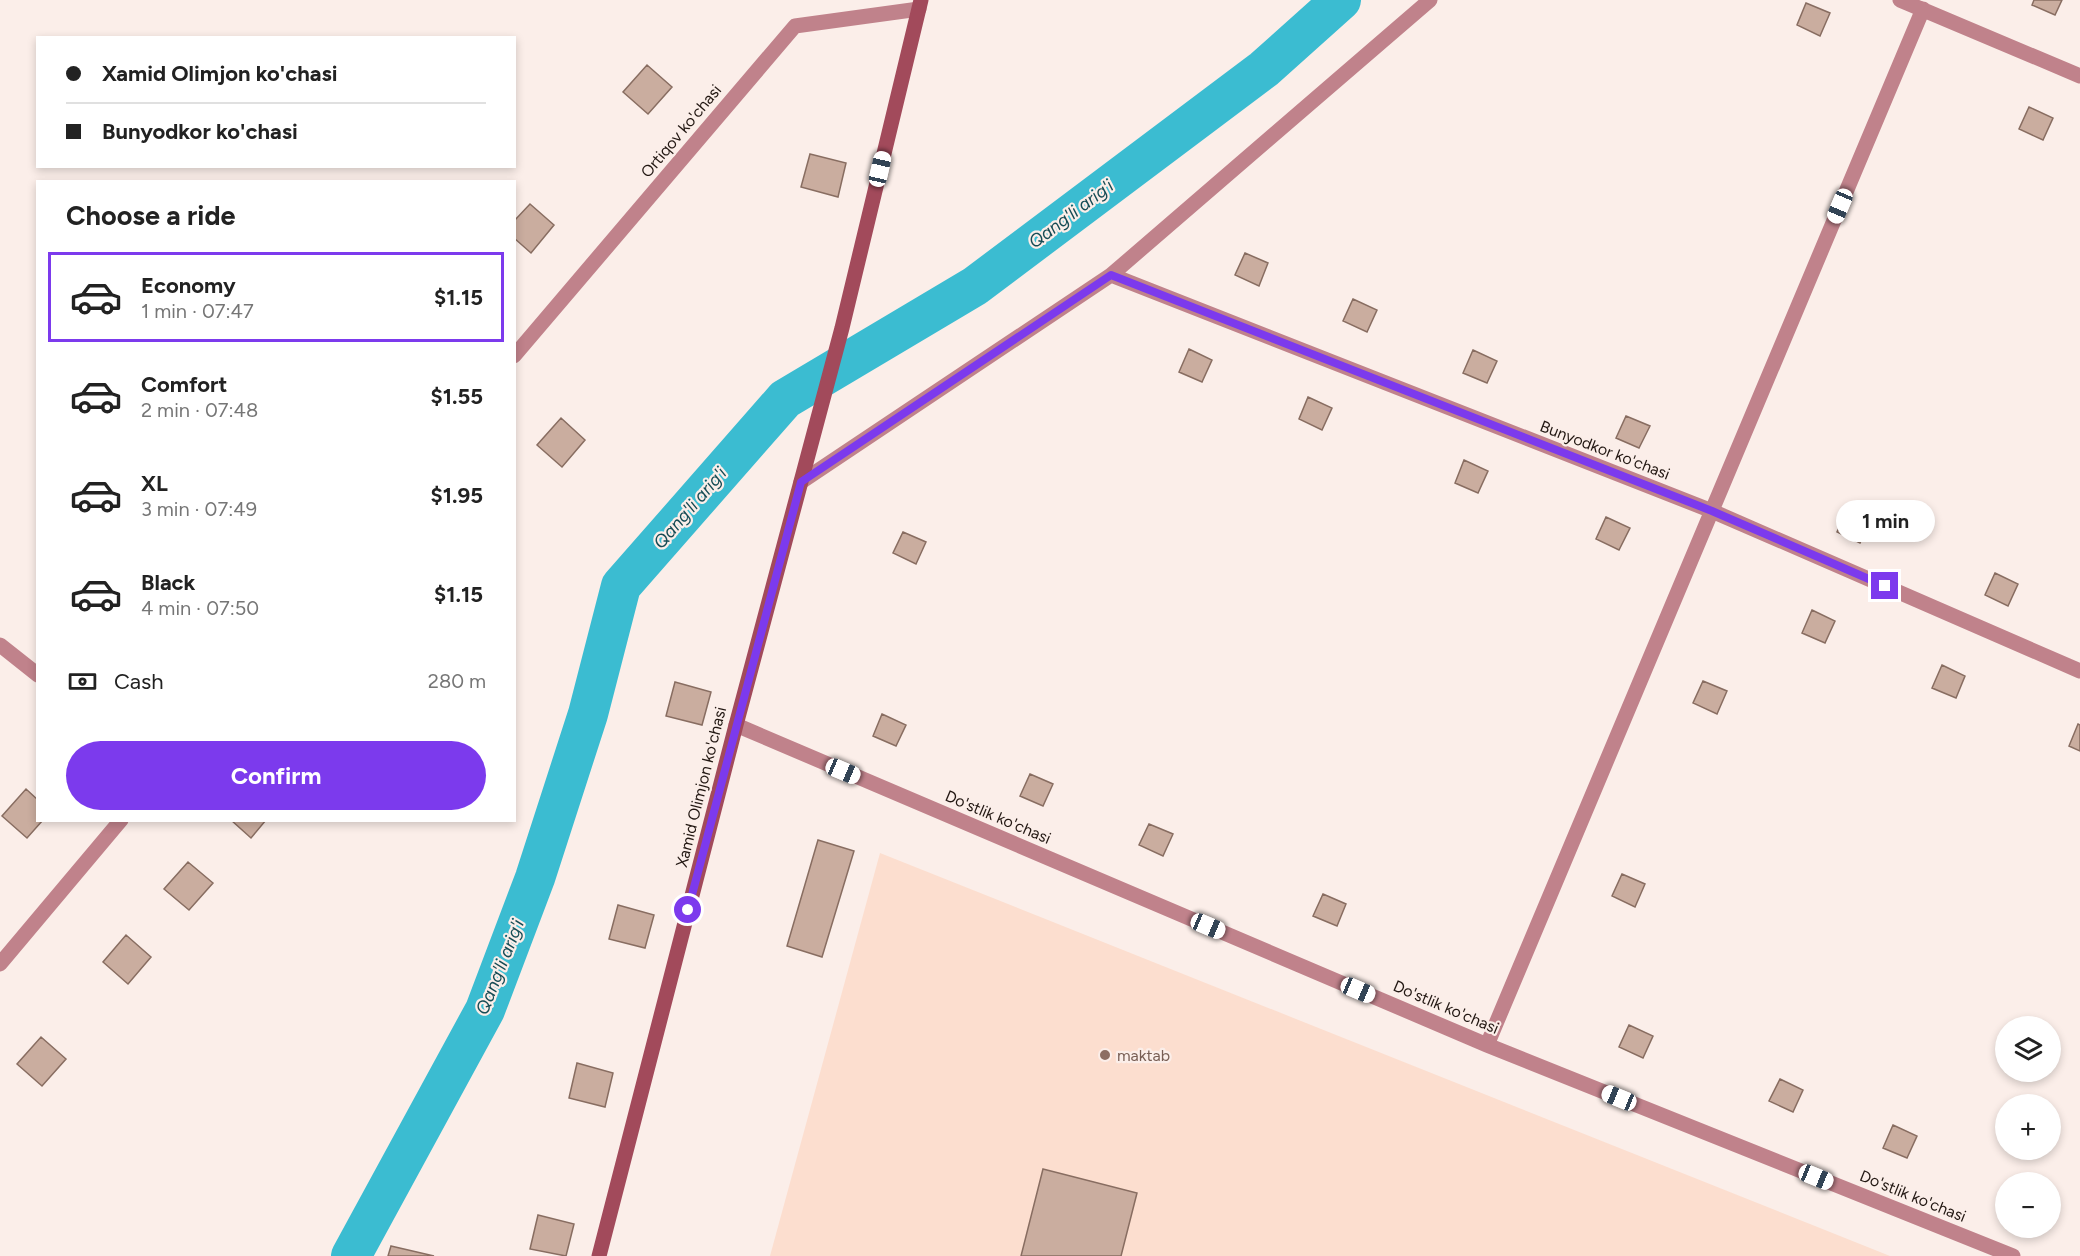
<!DOCTYPE html>
<html lang="en">
<head>
<meta charset="utf-8">
<style>
	:root { --surface:#fff; --page:#f6f6f6; --text:#222; --muted:#767676; --line:#e0e0e0; --accent:#7c3aed }
	body { margin:0; font-family:Figtree,sans-serif; background:var(--page); color:var(--text); height:100vh; display:flex; flex-direction:column; font-size:22px; white-space:nowrap }
	* { box-sizing:border-box; margin:0 }
	p { font-size:20px; color:var(--muted) }
	.icon { flex:none; width:33px; height:33px; fill:none; stroke:currentColor; stroke-width:2; stroke-linecap:round; stroke-linejoin:round }
	.map { position:relative; flex:1; overflow:hidden }
	.sheet { position:absolute; left:36px; top:180px; width:480px; height:642px; display:flex; flex-direction:column; background:var(--surface); border-radius:0px; box-shadow:0 3px 9px #0003 }
	.sheet>* { flex:none }
	.hud { position:absolute; left:36px; top:36px; width:480px; height:132px; border-radius:0px; box-shadow:0 3px 9px #0003; display:grid; align-content:center; height:132px; padding:0 30px; background:var(--surface) }
	.controls { position:absolute; left:1995px; top:1016px; display:grid; gap:12px }
	.controls a { display:grid; place-items:center; width:66px; height:66px; border-radius:50%; background:var(--surface); box-shadow:0 3px 9px #0003; font-size:30px }
	.end { position:absolute; width:27px; height:27px; margin:-14px; border:8px solid #7c3aed; background:#fff; box-shadow:0 0 0 3px #fff }
	.from { border-radius:50% }
	.bubble { position:absolute; height:42px; border-radius:21px; background:var(--surface); box-shadow:0 3px 9px #0003; font-size:20px; font-weight:700; line-height:42px; text-align:center }
	.car { position:absolute; width:18px; height:36px; margin:-18px -9px; border-radius:8px; box-shadow:0 0 4px 2px #0007; background:linear-gradient(#fff 24%,#345 0 40%,#fff 0 76%,#345 0 86%,#fff 0) }
	.hud b { display:flex; align-items:center; gap:21px; height:57px; font-size:22px }
	.hud b+b { border-top:2px solid var(--line) }
	.hud i { width:15px; height:15px; background:var(--text) }
	ul { padding:0; list-style:none }
	li { display:flex; align-items:center; gap:18px; height:90px; margin:0 12px 9px; padding:0 18px; border:3px solid transparent; border-radius:0px }
	li div { flex:1 }
	li b { display:block; font-size:22px }
	li em { font-style:normal; font-weight:700 }
	li.active { border-color:var(--accent) }
	li>.icon { width:54px; height:54px; stroke-width:1.5 }
	h2 { padding:0 30px; font-size:27px; line-height:72px }
	.pay { display:flex; align-items:center; gap:15px; height:66px; padding:0 30px; font-size:22px }
	.pay p { margin-inline-start:auto }
	.button { display:flex; gap:12px; margin-top:auto; padding:12px 30px }
	.button a { flex:1; height:69px; border-radius:36px; background:var(--accent); color:#fff; font-size:24px; font-weight:700; line-height:69px; text-align:center }
	.map>svg:first-child { display:block }
	.built { fill:#fcdecf }
	.lines { fill:none; stroke-linecap:round; stroke-linejoin:round }
	.canal { stroke:#3bbcd1; stroke-width:40 }
	.building { fill:#caad9f; stroke:#886d61; stroke-width:1.5 }
	.minor { stroke:#c0828b; stroke-width:15 }
	.tertiary { stroke:#c0828b; stroke-width:15 }
	.secondary { stroke:#a24a5b; stroke-width:15 }
	.route { stroke:#7c3aed; stroke-width:8 }
	.education-dot { fill:#8d6e63; stroke:#fbeee9; stroke-width:2 }
	.labels { text-anchor:middle; dominant-baseline:central; stroke-width:4.5; stroke-linejoin:round; paint-order:stroke }
	.street-label { font-size:16px; fill:#221712; stroke:#fbeee9 }
	.education-label { font-size:16px; fill:#785e54; stroke:#fbeee9; text-anchor:start }
	.water-label { font-size:18px; font-style:italic; fill:#164c55; stroke:#fbeee9 }
</style>
</head>
<body>
<div class="map">
<svg width="2080" height="1256" viewBox="0 0 2080 1256">
	<rect width="100%" height="100%" fill="#fbeee9"/>
	<path class="built" d="M880,853L1890,1256H770Z"/>
	<g class="lines">
		<path class="canal" d="M351,1256L485,1010L535,878L588,714L621,586L785,399L975,286L1264,69L1341,0"/>
	</g>
	<path class="building" d="M2034,0H2062L2055,15L2032,5Z
		M1806,3L1830,13L1820,36L1797,25Z
		M647,65L672,87L648,114L623,92Z
		M2029,107L2053,118L2043,140L2019,129Z
		M810,154L846,163L838,197L801,187Z
		M530,204L554,225L531,253L514,238V221Z
		M1245,253L1268,263L1259,286L1235,275Z
		M1353,299L1377,310L1367,332L1343,321Z
		M1189,349L1212,360L1202,382L1179,372Z
		M1473,350L1497,361L1487,383L1463,373Z
		M1308,397L1332,408L1322,430L1299,419Z
		M1626,416L1650,426L1639,448L1616,438Z
		M561,418L585,440L562,467L537,445Z
		M1464,460L1488,471L1478,493L1455,483Z
		M1847,510L1870,520L1860,543L1837,532Z
		M1606,517L1630,528L1619,550L1596,539Z
		M903,532L926,542L916,564L893,553Z
		M1995,573L2018,584L2008,606L1985,595Z
		M1812,610L1835,621L1825,643L1802,633Z
		M1942,665L1965,676L1956,698L1932,688Z
		M1703,681L1727,691L1717,714L1693,703Z
		M675,682L711,692L702,725L666,716Z
		M882,714L906,725L896,746L873,736Z
		M2078,724L2080,725V751L2069,746Z
		M1030,774L1053,784L1043,806L1020,796Z
		M26,789L38,800V820H43L27,838L2,816Z
		M231,820H266L251,838Z
		M1149,824L1173,834L1163,856L1139,845Z
		M818,840L854,851L822,957L787,946Z
		M188,862L213,883L189,910L164,889Z
		M1622,874L1645,884L1635,907L1612,896Z
		M1323,894L1346,904L1337,926L1313,916Z
		M618,905L654,915L645,948L609,939Z
		M126,935L151,957L128,984L103,962Z
		M1629,1025L1653,1036L1643,1058L1619,1047Z
		M41,1037L66,1059L42,1086L17,1064Z
		M577,1063L613,1073L605,1107L569,1098Z
		M1780,1079L1803,1090L1793,1112L1769,1101Z
		M1893,1125L1917,1136L1907,1158L1883,1148Z
		M1043,1169L1137,1193L1121,1256H1021Z
		M538,1215L574,1224L566,1256L530,1249Z
		M391,1246L434,1256H388Z"/>
	<g class="lines">
		<path class="minor" d="M1900,0L2080,76
			M1111,275L1712,511L2080,671
			M801,482L1111,275L1430,0
			M0,645L38,675
			M736,725L1487,1045L2013,1256
			M1487,1045L1923,9"/>
		<path class="tertiary" d="M514,356L795,26L919,9
			M0,964L121,820"/>
		<path class="secondary" d="M599,1256L736,725L842,328L921,0"/>
	</g>
	<g class="lines">
		<path class="route" d="M688,910L801,482L1111,275L1712,511L1885,586"/>
	</g>
	<circle class="education-dot" cx="1105" cy="1055" r="6"/>
	<g class="labels">
		<g class="street-label">
			<text transform="translate(681 131) rotate(-50)">Ortiqov ko'chasi</text>
			<text transform="translate(1605 450) rotate(21)">Bunyodkor ko'chasi</text>
			<text transform="translate(701 787) rotate(-76)">Xamid Olimjon ko'chasi</text>
			<text transform="translate(998 817) rotate(23)">Do'stlik ko'chasi</text>
			<text transform="translate(1446 1007) rotate(23)">Do'stlik ko'chasi</text>
			<text transform="translate(1913 1196) rotate(22)">Do'stlik ko'chasi</text>
		</g>
		<g class="education-label">
			<text x="1117" y="1055">maktab</text>
		</g>
		<g class="water-label">
			<text transform="translate(1071 214) rotate(-37)">Qang'li arig'i</text>
			<text transform="translate(690 508) rotate(-49)">Qang'li arig'i</text>
			<text transform="translate(500 967) rotate(-68)">Qang'li arig'i</text>
		</g>
	</g>
</svg>
<div class="controls">
<a><svg class="icon" aria-label="layers" viewBox="0 0 24 24"><path d="M12 4l9 5-9 5-9-5zM3 14l9 5 9-5"/></svg></a>
<a>+</a>
<a>−</a>
</div>
<i class="end from" style="left:688px;top:910px"></i>
<i class="end" style="left:1885px;top:586px"></i>
<div class="bubble" style="left:1836px;top:500px;width:99px">1 min</div>
<i class="car" style="left:880px;top:169px;rotate:13deg"></i>
<i class="car" style="left:1840px;top:206px;rotate:203deg"></i>
<i class="car" style="left:843px;top:771px;rotate:113deg"></i>
<i class="car" style="left:1208px;top:926px;rotate:113deg"></i>
<i class="car" style="left:1358px;top:990px;rotate:113deg"></i>
<i class="car" style="left:1619px;top:1098px;rotate:292deg"></i>
<i class="car" style="left:1816px;top:1177px;rotate:112deg"></i>
<div class="hud">
<b><i class="from"></i>Xamid Olimjon ko'chasi</b>
<b><i></i>Bunyodkor ko'chasi</b>
</div>
<section class="sheet">
<h2>Choose a ride</h2>
<ul>
<li class="active"><svg class="icon" aria-label="car" viewBox="0 0 24 24"><path d="M5 17H2v-5l4-1 3-4h7l3 4 3 1v5h-3M9 17h6M6 11h13"/><circle cx="7" cy="17" r="2"/><circle cx="17" cy="17" r="2"/></svg><div><b>Economy</b><p>1 min · 07:47</p></div><em>$1.15</em></li>
<li><svg class="icon" aria-label="car" viewBox="0 0 24 24"><path d="M5 17H2v-5l4-1 3-4h7l3 4 3 1v5h-3M9 17h6M6 11h13"/><circle cx="7" cy="17" r="2"/><circle cx="17" cy="17" r="2"/></svg><div><b>Comfort</b><p>2 min · 07:48</p></div><em>$1.55</em></li>
<li><svg class="icon" aria-label="car" viewBox="0 0 24 24"><path d="M5 17H2v-5l4-1 3-4h7l3 4 3 1v5h-3M9 17h6M6 11h13"/><circle cx="7" cy="17" r="2"/><circle cx="17" cy="17" r="2"/></svg><div><b>XL</b><p>3 min · 07:49</p></div><em>$1.95</em></li>
<li><svg class="icon" aria-label="car" viewBox="0 0 24 24"><path d="M5 17H2v-5l4-1 3-4h7l3 4 3 1v5h-3M9 17h6M6 11h13"/><circle cx="7" cy="17" r="2"/><circle cx="17" cy="17" r="2"/></svg><div><b>Black</b><p>4 min · 07:50</p></div><em>$1.15</em></li>
</ul>
<div class="pay"><svg class="icon" aria-label="cash" viewBox="0 0 24 24"><path d="M3 7h18v10H3z"/><circle cx="12" cy="12" r="2"/></svg>Cash<p>280 m</p></div>
<div class="button"><a>Confirm</a></div>
</section>
</div>
</body>
</html>
